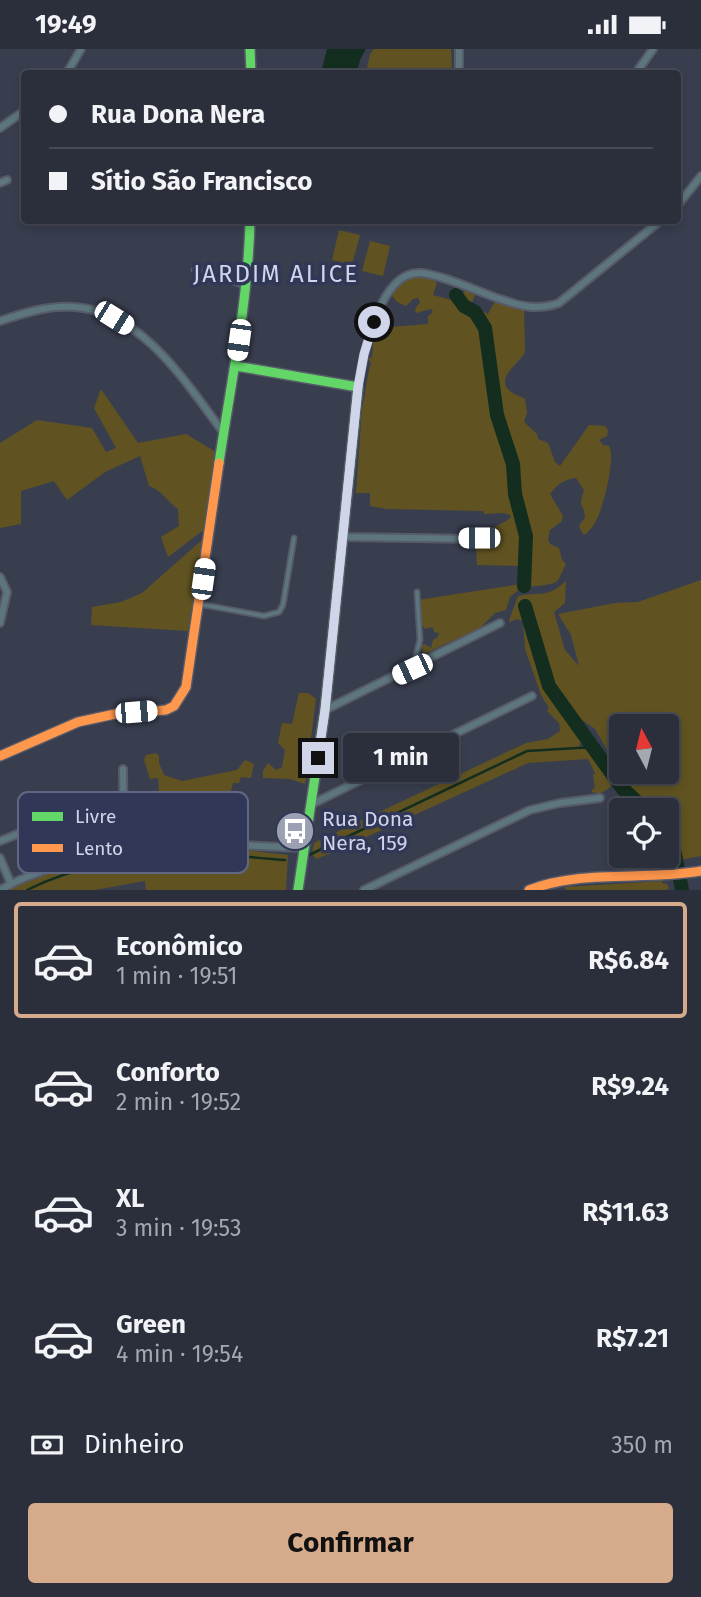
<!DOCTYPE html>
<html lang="pt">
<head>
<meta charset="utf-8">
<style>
	:root { --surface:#2b2e3b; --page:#333642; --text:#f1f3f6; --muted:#a6a8af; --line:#474a55; --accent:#d6ab8b }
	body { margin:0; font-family:"Fira Sans",sans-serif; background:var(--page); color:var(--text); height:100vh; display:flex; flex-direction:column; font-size:26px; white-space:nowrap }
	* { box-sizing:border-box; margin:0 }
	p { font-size:23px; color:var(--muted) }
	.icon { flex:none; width:38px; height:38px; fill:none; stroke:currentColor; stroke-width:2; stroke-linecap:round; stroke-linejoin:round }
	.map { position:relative; height:841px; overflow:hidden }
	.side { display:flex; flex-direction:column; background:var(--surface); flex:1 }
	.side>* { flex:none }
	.hud { position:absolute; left:21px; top:21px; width:660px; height:154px; border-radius:7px; box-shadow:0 4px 10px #0003,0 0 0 2px var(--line); display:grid; align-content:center; height:154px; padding:0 28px; background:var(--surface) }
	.needle { width:46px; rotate:353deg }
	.buttons { position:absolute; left:609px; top:665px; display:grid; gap:14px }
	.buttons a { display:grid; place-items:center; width:70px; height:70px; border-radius:7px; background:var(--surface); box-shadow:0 4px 10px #0003,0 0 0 2px var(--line); font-size:35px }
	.end { position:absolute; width:32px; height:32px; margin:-16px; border:9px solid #d0d5e9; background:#111; box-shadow:0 0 0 4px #111 }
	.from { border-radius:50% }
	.bubble { position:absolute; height:49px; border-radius:7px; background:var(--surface); box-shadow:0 4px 10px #0003,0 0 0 2px var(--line); font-size:23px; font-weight:700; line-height:49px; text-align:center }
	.car { position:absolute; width:21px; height:42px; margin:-21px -10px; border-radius:9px; box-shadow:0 0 5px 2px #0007; background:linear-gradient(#fff 24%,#345 0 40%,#fff 0 76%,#345 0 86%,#fff 0) }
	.hud b { display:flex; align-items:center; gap:24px; height:66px; font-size:26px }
	.hud b+b { border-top:2px solid var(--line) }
	.hud i { width:18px; height:18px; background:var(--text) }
	ul { padding:12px 0 0; list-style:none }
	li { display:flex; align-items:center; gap:21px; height:116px; margin:0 14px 10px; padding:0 14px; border:4px solid transparent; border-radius:7px }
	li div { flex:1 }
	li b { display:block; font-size:26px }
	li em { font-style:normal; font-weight:700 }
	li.selected { border-color:var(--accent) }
	li>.icon { width:63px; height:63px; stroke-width:1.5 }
	.pay { display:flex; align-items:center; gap:18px; height:77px; padding:0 28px; font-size:26px }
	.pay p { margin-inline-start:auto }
	.button { display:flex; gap:14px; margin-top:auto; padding:14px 28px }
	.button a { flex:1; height:80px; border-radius:7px; background:var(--accent); color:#111; font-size:28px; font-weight:700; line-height:80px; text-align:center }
	.status { display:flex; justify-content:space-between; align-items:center; height:49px; padding:0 35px; background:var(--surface); direction:ltr }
	.status svg { height:19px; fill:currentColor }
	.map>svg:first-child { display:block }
	.green { fill:#605321; fill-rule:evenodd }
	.water { fill:#132d1e }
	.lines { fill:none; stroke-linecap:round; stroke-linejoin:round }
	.stream { stroke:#132d1e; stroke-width:2.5 }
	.river { stroke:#132d1e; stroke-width:14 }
	.lane-casing { stroke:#565a69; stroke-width:7 }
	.street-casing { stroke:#565a69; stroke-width:10 }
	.fast-casing { stroke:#565a69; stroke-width:12 }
	.slow-casing { stroke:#565a69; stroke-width:12 }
	.lane { stroke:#5d757c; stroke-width:3.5 }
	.street { stroke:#5d757c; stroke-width:6 }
	.fast { stroke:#63d668; stroke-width:9 }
	.slow { stroke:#ff974d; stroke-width:9 }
	.route { stroke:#d0d5e9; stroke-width:9 }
	.labels { text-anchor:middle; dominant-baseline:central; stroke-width:7; stroke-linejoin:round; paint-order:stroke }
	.poi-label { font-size:21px; fill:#d0d5e9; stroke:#313857; text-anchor:start }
	.quarter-label { font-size:24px; letter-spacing:2px; fill:#d0d5e9; stroke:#313857 }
	.key { fill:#313857; stroke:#616783; stroke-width:2 }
	.key-label { font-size:19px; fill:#d0d5e9 }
</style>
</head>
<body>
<div class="status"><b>19:49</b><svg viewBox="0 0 49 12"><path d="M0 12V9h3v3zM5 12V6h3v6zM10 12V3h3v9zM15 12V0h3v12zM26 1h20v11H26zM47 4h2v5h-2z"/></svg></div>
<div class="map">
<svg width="701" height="841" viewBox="0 0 701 841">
	<rect width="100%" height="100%" fill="#393e4f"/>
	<path class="green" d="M374,0H451L452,24H366L370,5Z
		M339,181L360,186L352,216L332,211Z
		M370,192L390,197L383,227L362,222Z
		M411,227L431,229L437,234L433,246L459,253L465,241L475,246L471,256L488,265L495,252L524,261L525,303C520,314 494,329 510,342C515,346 520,347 525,350L527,364L524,373L537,385L538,390L548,394L555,413L560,417L589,376L605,377L608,381L607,387L599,391L603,396L609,397C616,409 603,459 596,472C594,477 589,481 586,485H583L579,477L585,468C583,451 578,462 584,441L576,429C564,430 557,436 550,445L563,467L562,472L550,481L548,491L550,495L559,499L562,511L566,515C556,535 560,534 538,537C531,537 527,538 521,536L520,540L510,548L506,561L495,564L480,579L424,605L421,597L424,595L431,599L433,591L438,588L439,584L434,583L433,578L425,580L422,575L418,551L521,535L519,517L477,516C477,509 475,498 478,492C482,480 502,477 511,468L510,466L503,464L484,465L483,462L387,460L370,457V444H356L362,360C366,344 366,330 371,314L368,310L372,308L374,282L377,279L428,275V267L433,263L431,260L416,264L415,260L420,253L418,249L413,250L406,257L397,253L392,247L395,238Z
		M101,340L138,394L186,385L216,403L205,480L168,508L161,488L179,477L178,460C167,452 162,442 149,437L140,407L105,423L67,451L54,432L21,442V475L0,479V394L37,371L92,379L106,403L116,399L94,359Z
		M203,490L188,582L91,576L92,558L121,553L142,544Z
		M701,531V807L680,811L667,774V761H653L629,738L595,680L578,668L574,660L555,638L544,616L531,564L526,560C524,564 523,565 523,570C524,583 541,631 548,642C559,659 573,675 583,691L579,696L582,700C604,701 604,720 611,737C606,742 600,746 592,743V741L595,738L593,726L595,724L588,710L528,714L329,805L316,810L312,804L314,794L322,790L526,694L548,690L560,682L559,674L547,662L549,659L541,646L525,600L523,572L517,570L510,573L509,572L518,547C542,542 546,550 566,532L565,554L554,563L565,601L579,617L571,586L558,565L615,554L638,553ZM621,677H667V723H621Z
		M299,644H308L316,650L305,735L290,730L263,729V722L268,714L276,721L282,718L285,701L278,694L282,674L292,675Z
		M156,704L159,707V714L164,726L182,732L237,721L245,711L254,715L251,729L241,728L239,734H233L222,774L209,770L200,785L166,786C153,770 161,748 158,729L150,730L144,711L146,706Z
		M184,799H228L288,806L286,841H146L145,832L94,841H8C33,830 58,818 85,811C117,802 151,801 184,799Z
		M662,832V834L667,835L669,839L666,841H566L565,838Z"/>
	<path class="water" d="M327,0H366L360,11L357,23H321Z"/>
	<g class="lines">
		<path class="stream" d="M309,806L527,702L594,698
			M27,841C75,817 135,807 189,805C220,804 253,809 285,811"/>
		<path class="river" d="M456,246L464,257L475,263L485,279L497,366L513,415L515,445L526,487L524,537
			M525,557L549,637L622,739L646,761
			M667,782L672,790L682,841"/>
		<g class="lane-casing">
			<path id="lane" d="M194,221L245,237
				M199,555L264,567L279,563L283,556L294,489
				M414,614L420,591L417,543"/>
		</g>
		<g class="street-casing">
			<path id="street" d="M459,0V24
				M67,24L81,0
				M636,24L653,0
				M0,79L24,62
				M0,134L7,131
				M677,157L701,127
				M0,272C24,264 48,256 74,258C142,262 186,334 223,383
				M358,338C363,307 379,222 420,224C440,225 477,242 497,249C520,257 536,262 559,254L660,172
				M344,488L479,490
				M0,528L7,543L0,574
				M325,661L500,574
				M123,720L124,798
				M310,756L532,647
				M0,792C40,777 80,755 123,756
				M0,809L11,835
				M1,841C12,833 27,828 40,823C124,786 213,795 303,799
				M364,841L530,761L560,754L600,749"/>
		</g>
		<g class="fast-casing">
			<path id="fast" d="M250,0L251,24
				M236,317L358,338L325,661L298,841
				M219,414C231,333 248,254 250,172"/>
		</g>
		<g class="slow-casing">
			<path id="slow" d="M0,707L78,673L115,665L166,661L174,657L186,638L219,414
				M529,841C584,820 644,832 701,822"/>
		</g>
		<use href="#lane" class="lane"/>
		<use href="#street" class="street"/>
		<use href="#fast" class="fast"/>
		<use href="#slow" class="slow"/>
	</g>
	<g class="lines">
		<path class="route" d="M318,709L325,661L358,338L364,305L374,273"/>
	</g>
	<defs>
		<g id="bus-disc" transform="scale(2.0125)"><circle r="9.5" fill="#9ba0b3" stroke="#313857"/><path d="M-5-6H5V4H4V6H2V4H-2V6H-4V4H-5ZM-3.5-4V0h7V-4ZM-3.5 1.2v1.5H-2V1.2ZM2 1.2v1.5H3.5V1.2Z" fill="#fff"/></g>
	</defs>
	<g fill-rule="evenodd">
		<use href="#bus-disc" x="295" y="782"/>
	</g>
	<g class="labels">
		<g class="poi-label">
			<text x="322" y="770">Rua Dona<tspan x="322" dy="24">Nera, 159</tspan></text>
		</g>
		<g class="quarter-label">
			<text x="276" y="225">JARDIM ALICE</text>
		</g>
	</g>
	<rect x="18" y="743" width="230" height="81" rx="10" class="key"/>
	<rect x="32" y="763" width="31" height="9" fill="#63d668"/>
	<rect x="32" y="795" width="31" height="8" fill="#ff974d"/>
	<g class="key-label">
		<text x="75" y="774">Livre</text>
		<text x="75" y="806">Lento</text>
	</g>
</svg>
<div class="buttons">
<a><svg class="needle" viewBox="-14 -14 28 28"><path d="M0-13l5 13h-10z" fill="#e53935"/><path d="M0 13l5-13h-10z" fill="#a6a8af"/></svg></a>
<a><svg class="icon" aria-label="locate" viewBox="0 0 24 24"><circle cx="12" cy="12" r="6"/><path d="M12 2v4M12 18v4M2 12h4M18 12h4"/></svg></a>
</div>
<i class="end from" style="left:374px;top:273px"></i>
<i class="end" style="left:318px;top:709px"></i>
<div class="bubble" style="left:343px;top:684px;width:116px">1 min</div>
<i class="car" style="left:114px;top:269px;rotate:122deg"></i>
<i class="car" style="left:239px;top:291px;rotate:188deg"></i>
<i class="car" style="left:479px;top:489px;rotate:270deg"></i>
<i class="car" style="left:203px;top:530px;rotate:8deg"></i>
<i class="car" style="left:412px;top:620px;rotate:245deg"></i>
<i class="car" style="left:136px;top:663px;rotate:85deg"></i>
<div class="hud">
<b><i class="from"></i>Rua Dona Nera</b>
<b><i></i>Sítio São Francisco</b>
</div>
</div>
<section class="side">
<ul>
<li class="selected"><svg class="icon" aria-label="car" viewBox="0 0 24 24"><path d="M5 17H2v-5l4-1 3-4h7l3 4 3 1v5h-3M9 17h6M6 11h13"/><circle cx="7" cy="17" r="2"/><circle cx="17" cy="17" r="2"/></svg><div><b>Econômico</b><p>1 min · 19:51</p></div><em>R$6.84</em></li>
<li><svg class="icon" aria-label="car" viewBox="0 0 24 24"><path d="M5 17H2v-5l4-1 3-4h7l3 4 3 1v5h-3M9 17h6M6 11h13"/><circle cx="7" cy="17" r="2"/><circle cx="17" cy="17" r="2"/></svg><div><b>Conforto</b><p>2 min · 19:52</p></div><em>R$9.24</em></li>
<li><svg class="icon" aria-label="car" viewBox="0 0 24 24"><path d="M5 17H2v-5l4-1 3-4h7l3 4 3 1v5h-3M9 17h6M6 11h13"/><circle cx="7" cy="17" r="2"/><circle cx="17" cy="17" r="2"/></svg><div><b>XL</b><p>3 min · 19:53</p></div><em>R$11.63</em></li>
<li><svg class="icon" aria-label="car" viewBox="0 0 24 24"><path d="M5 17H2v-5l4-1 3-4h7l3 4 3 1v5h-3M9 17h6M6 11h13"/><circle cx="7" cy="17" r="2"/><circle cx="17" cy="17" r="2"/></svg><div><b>Green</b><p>4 min · 19:54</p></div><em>R$7.21</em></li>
</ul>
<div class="pay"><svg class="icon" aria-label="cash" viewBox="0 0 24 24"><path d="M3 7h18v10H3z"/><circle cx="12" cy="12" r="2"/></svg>Dinheiro<p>350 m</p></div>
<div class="button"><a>Confirmar</a></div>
</section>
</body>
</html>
